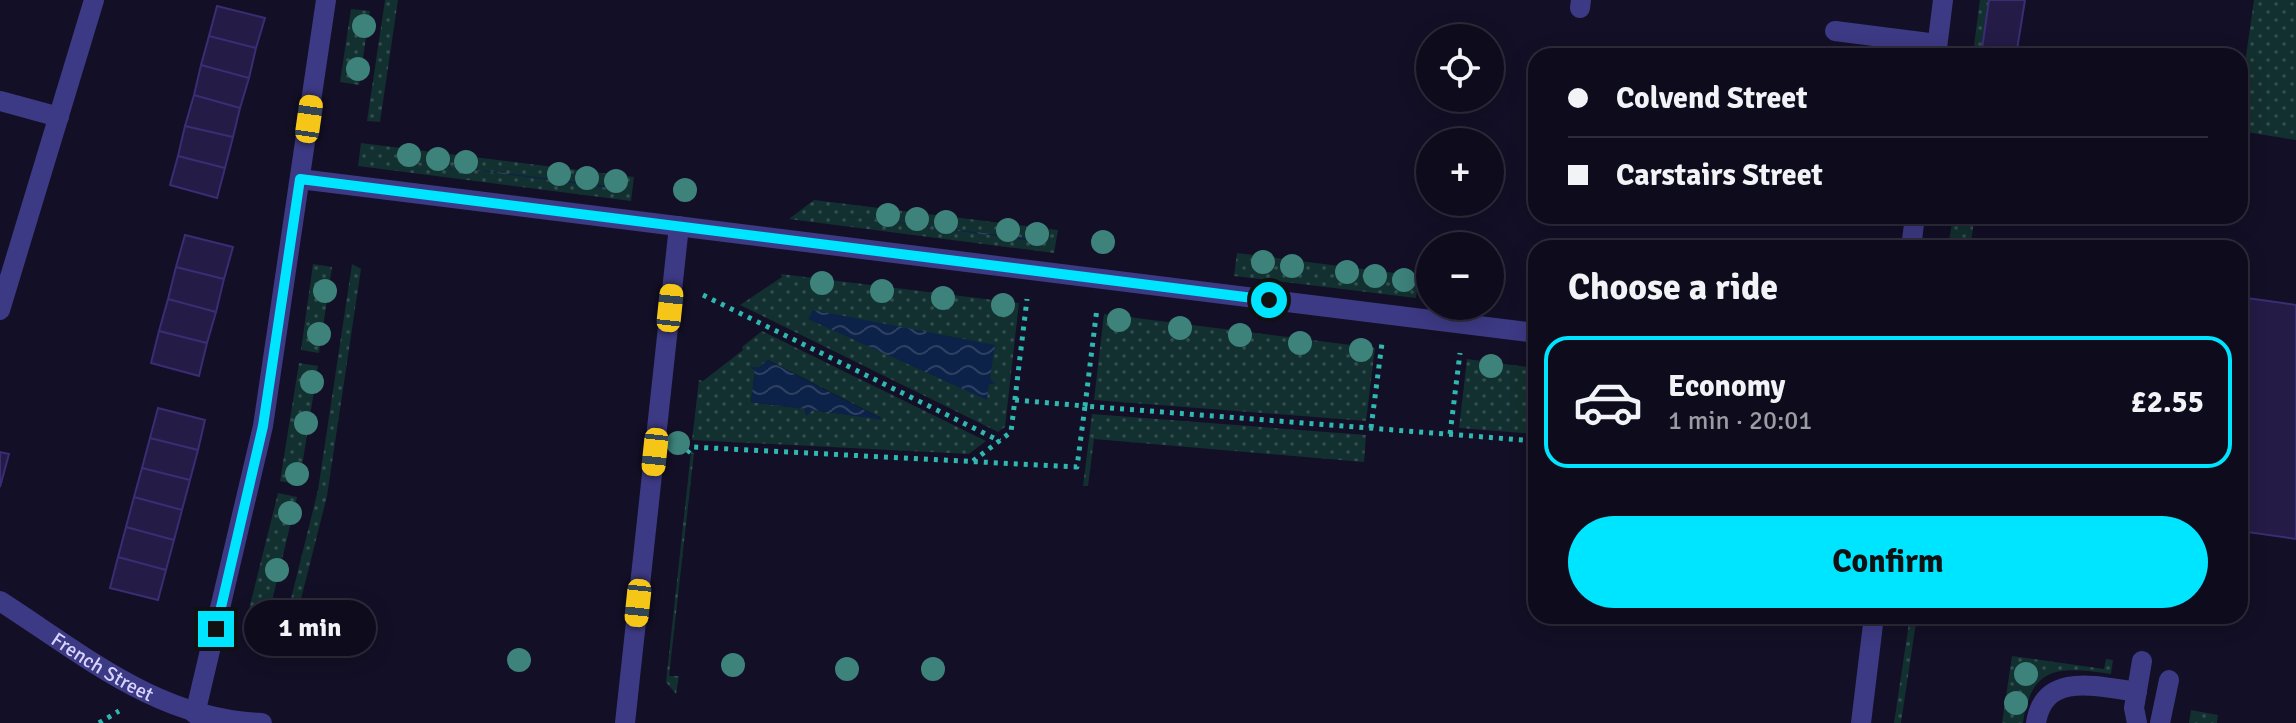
<!DOCTYPE html>
<html lang="en">
<head>
<meta charset="utf-8">
<style>
	:root { --surface:#0e0b1c; --page:#171425; --text:#f1f3f6; --muted:#9b9ba3; --line:#2e2b3b; --accent:#00e5ff }
	body { margin:0; font-family:Signika,sans-serif; background:var(--page); color:var(--text); height:100vh; display:flex; flex-direction:column; font-size:30px; white-space:nowrap }
	* { box-sizing:border-box; margin:0 }
	p { font-size:26px; color:var(--muted) }
	.icon { flex:none; width:44px; height:44px; fill:none; stroke:currentColor; stroke-width:2; stroke-linecap:round; stroke-linejoin:round }
	.map { position:relative; flex:1; overflow:hidden }
	.drawer { position:absolute; left:1528px; top:240px; width:720px; height:384px; display:flex; flex-direction:column; background:var(--surface); border-radius:24px; box-shadow:0 4px 20px #0003,0 0 0 2px var(--line) }
	.drawer>* { flex:none }
	.hud { position:absolute; left:1528px; top:48px; width:720px; height:176px; border-radius:24px; box-shadow:0 4px 20px #0003,0 0 0 2px var(--line); display:grid; align-content:center; height:176px; padding:0 40px; background:var(--surface) }
	.fabs { position:absolute; left:1416px; top:24px; display:grid; gap:16px }
	.fabs a { display:grid; place-items:center; width:88px; height:88px; border-radius:50%; background:var(--surface); box-shadow:0 4px 20px #0003,0 0 0 2px var(--line); font-size:40px }
	.end { position:absolute; width:36px; height:36px; margin:-18px; border:10px solid #00e5ff; background:#111; box-shadow:0 0 0 4px #111 }
	.from { border-radius:50% }
	.bubble { position:absolute; height:56px; border-radius:28px; background:var(--surface); box-shadow:0 4px 20px #0003,0 0 0 2px var(--line); font-size:26px; font-weight:700; line-height:56px; text-align:center }
	.car { position:absolute; width:24px; height:48px; margin:-24px -12px; border-radius:10px; box-shadow:0 0 6px 2px #0007; background:linear-gradient(#f5c518 24%,#345 0 40%,#f5c518 0 76%,#345 0 86%,#f5c518 0) }
	.hud b { display:flex; align-items:center; gap:28px; height:76px; font-size:30px }
	.hud b+b { border-top:2px solid var(--line) }
	.hud i { width:20px; height:20px; background:var(--text) }
	ul { padding:0; list-style:none }
	li { display:flex; align-items:center; gap:24px; height:132px; margin:0 16px 12px; padding:0 24px; border:4px solid transparent; border-radius:24px }
	li div { flex:1 }
	li b { display:block; font-size:30px }
	li em { font-style:normal; font-weight:700 }
	li.on { border-color:var(--accent) }
	li>.icon { width:72px; height:72px; stroke-width:1.5 }
	h2 { padding:0 40px; font-size:36px; line-height:96px }
	.cta { display:flex; gap:16px; margin-top:auto; padding:16px 40px }
	.cta a { flex:1; height:92px; border-radius:48px; background:var(--accent); color:#111; font-size:32px; font-weight:700; line-height:92px; text-align:center }
	.map>svg:first-child { display:block }
	.grass { fill:url(#grass-dots); fill-rule:evenodd }
	.water { fill:url(#water-waves) }
	.building { fill:#241b47; stroke:#3b2d73; stroke-width:2 }
	.lines { fill:none; stroke-linecap:round; stroke-linejoin:round }
	.path { stroke:#2fb8b0; stroke-width:5; stroke-dasharray:4 6; stroke-linecap:butt }
	.minor { stroke:#3d3a85; stroke-width:20 }
	.tree { fill:#3d827b }
	.route { stroke:#00e5ff; stroke-width:10 }
	.labels { text-anchor:middle; dominant-baseline:central; stroke-width:6; stroke-linejoin:round; paint-order:stroke }
	.street-label { font-size:20px; fill:#d9d4ff; stroke:#130f26 }
</style>
</head>
<body>
<div class="map">
<svg width="2296" height="723" viewBox="0 0 2296 723">
	<defs>
		<pattern id="grass-dots" width="8" height="8" patternUnits="userSpaceOnUse" patternTransform="scale(2)"><rect width="8" height="8" fill="#12302f"/><path d="M2 2h.1M6 6h.1" fill="none" stroke="#344d4e" stroke-width="1.8" stroke-linecap="round"/></pattern>
		<pattern id="water-waves" width="16" height="10" patternUnits="userSpaceOnUse" patternTransform="scale(2)"><rect width="16" height="10" fill="#0c2248"/><path d="M0 5q4-4 8 0t8 0" fill="none" stroke="#2f4163"/></pattern>
	</defs>
	<rect width="100%" height="100%" fill="#130f26"/>
	<path class="grass" d="M385,0H398L380,122L367,121Z
		M1980,0H1989L1981,50L1974,45Z
		M2254,0H2296V140L2240,131V98Z
		M351,9L370,11L359,85L340,82Z
		M361,143L634,177L631,201L358,166Z
		M814,200L1058,230L1054,253L789,219Z
		M1953,216H1975L1970,248H1948Z
		M1237,253L1419,276L1416,298L1234,276Z
		M313,264L332,267L319,353L301,350Z
		M352,264L361,269L327,496L292,635L273,642L283,631L318,490Z
		M781,274L1019,303L1005,427L998,432L740,305L782,277Z
		M1104,314L1375,348L1366,421L1094,400Z
		M762,331L986,441L969,454L692,440L699,380L703,381L743,350L742,347ZM768,360L881,418V419L812,410L806,415L805,409L751,402L755,371L751,367H760Z
		M1467,359L1536,368V434L1459,428Z
		M299,363L318,366L299,485L280,481Z
		M1092,414L1366,435L1364,462L1094,439L1088,486H1083Z
		M691,452L694,453L669,676H679L676,694L666,682Z
		M278,493L297,497L266,626L247,617Z
		M1910,616H1917L1901,723H1894Z
		M2012,656L2104,669L2106,659L2113,660L2111,674C2061,667 2031,664 2023,723H2002Z
		M2191,710L2218,715L2217,723H2189Z"/>
	<path class="water" d="M376,157L616,187V189Z
		M825,213L1041,240V242Z
		M813,310L995,345L990,378L995,384H989L987,400L808,319Z
		M767,360L884,420L813,410L806,416L805,409L751,402L755,371L751,367H760Z"/>
	<path class="building" d="M1989,0H2025L2016,56H1981Z
		M217,6L265,18L256,48L209,36Z
		M209,36L256,48L249,78L201,65Z
		M201,65L249,78L240,108L194,95Z
		M194,95L240,108L233,137L185,126Z
		M185,126L233,137L225,168L178,156Z
		M178,156L225,168L217,198L170,185Z
		M185,235L233,247L224,279L176,267Z
		M176,267L224,279L216,312L168,299Z
		M2240,297L2296,305V539L2240,531Z
		M168,299L216,312L207,343L159,331Z
		M159,331L207,343L199,376L151,363Z
		M158,408L205,420L198,450L150,438Z
		M150,438L198,450L190,480L142,468Z
		M0,452L9,454L0,487Z
		M142,468L190,480L182,510L134,497Z
		M134,497L182,510L174,540L126,527Z
		M126,527L174,540L166,570L118,557Z
		M118,557L166,570L158,600L110,588Z"/>
	<g class="lines">
		<path class="path" d="M703,295L1000,441
			M1015,400L1085,406L1097,308
			M1371,428L1382,343
			M1450,434L1460,353
			M687,453L692,447L1077,467L1085,406L1536,441
			M973,461L1011,432L1027,299
			M99,723L119,711"/>
		<g class="minor">
			<path d="M1580,8L1581,0"/>
			<path d="M1835,31L1937,44"/>
			<path d="M1936,56L1943,0"/>
			<path d="M0,101L59,117"/>
			<path d="M300,179L1536,333"/>
			<path d="M1911,248L1915,216"/>
			<path d="M0,310L94,0"/>
			<path id="s1" d="M0,601C84,655 158,719 262,723"/>
			<path d="M195,714L263,426L326,0"/>
			<path d="M625,723L679,226"/>
			<path d="M1861,723L1874,616"/>
			<path d="M2036,723C2044,670 2100,687 2137,692"/>
			<path d="M2137,723L2134,708L2142,661"/>
			<path d="M2160,723L2169,680"/>
		</g>
	</g>
	<g class="tree">
		<circle cx="364" cy="26" r="12"/>
		<circle cx="358" cy="69" r="12"/>
		<circle cx="409" cy="155" r="12"/>
		<circle cx="438" cy="159" r="12"/>
		<circle cx="466" cy="162" r="12"/>
		<circle cx="559" cy="174" r="12"/>
		<circle cx="587" cy="178" r="12"/>
		<circle cx="616" cy="181" r="12"/>
		<circle cx="685" cy="190" r="12"/>
		<circle cx="888" cy="215" r="12"/>
		<circle cx="917" cy="219" r="12"/>
		<circle cx="946" cy="222" r="12"/>
		<circle cx="1008" cy="230" r="12"/>
		<circle cx="1037" cy="234" r="12"/>
		<circle cx="1103" cy="242" r="12"/>
		<circle cx="1263" cy="262" r="12"/>
		<circle cx="1292" cy="266" r="12"/>
		<circle cx="1347" cy="272" r="12"/>
		<circle cx="1375" cy="276" r="12"/>
		<circle cx="1404" cy="280" r="12"/>
		<circle cx="822" cy="283" r="12"/>
		<circle cx="325" cy="291" r="12"/>
		<circle cx="882" cy="291" r="12"/>
		<circle cx="943" cy="298" r="12"/>
		<circle cx="1003" cy="305" r="12"/>
		<circle cx="1119" cy="320" r="12"/>
		<circle cx="1180" cy="328" r="12"/>
		<circle cx="319" cy="334" r="12"/>
		<circle cx="1240" cy="335" r="12"/>
		<circle cx="1300" cy="343" r="12"/>
		<circle cx="1361" cy="350" r="12"/>
		<circle cx="1491" cy="366" r="12"/>
		<circle cx="312" cy="382" r="12"/>
		<circle cx="306" cy="423" r="12"/>
		<circle cx="678" cy="443" r="12"/>
		<circle cx="297" cy="474" r="12"/>
		<circle cx="290" cy="513" r="12"/>
		<circle cx="277" cy="570" r="12"/>
		<circle cx="266" cy="612" r="12"/>
		<circle cx="337" cy="622" r="12"/>
		<circle cx="519" cy="660" r="12"/>
		<circle cx="733" cy="665" r="12"/>
		<circle cx="847" cy="669" r="12"/>
		<circle cx="933" cy="669" r="12"/>
		<circle cx="2026" cy="674" r="12"/>
		<circle cx="2016" cy="703" r="12"/>
	</g>
	<g class="lines">
		<path class="route" d="M216,629L263,426L300,179L1269,300"/>
	</g>
	<g class="labels">
		<g class="street-label">
			<text stroke="none"><textPath href="#s1" startOffset="122">French Street</textPath></text>
		</g>
	</g>
</svg>
<div class="fabs">
<a><svg class="icon" aria-label="locate" viewBox="0 0 24 24"><circle cx="12" cy="12" r="6"/><path d="M12 2v4M12 18v4M2 12h4M18 12h4"/></svg></a>
<a>+</a>
<a>−</a>
</div>
<i class="end from" style="left:1269px;top:300px"></i>
<i class="end" style="left:216px;top:629px"></i>
<div class="bubble" style="left:244px;top:600px;width:132px">1 min</div>
<i class="car" style="left:309px;top:119px;rotate:8deg"></i>
<i class="car" style="left:670px;top:308px;rotate:6deg"></i>
<i class="car" style="left:655px;top:452px;rotate:186deg"></i>
<i class="car" style="left:638px;top:603px;rotate:186deg"></i>
<div class="hud">
<b><i class="from"></i>Colvend Street</b>
<b><i></i>Carstairs Street</b>
</div>
<section class="drawer">
<h2>Choose a ride</h2>
<ul>
<li class="on"><svg class="icon" aria-label="car" viewBox="0 0 24 24"><path d="M5 17H2v-5l4-1 3-4h7l3 4 3 1v5h-3M9 17h6M6 11h13"/><circle cx="7" cy="17" r="2"/><circle cx="17" cy="17" r="2"/></svg><div><b>Economy</b><p>1 min · 20:01</p></div><em>£2.55</em></li>
</ul>
<div class="cta"><a>Confirm</a></div>
</section>
</div>
</body>
</html>
